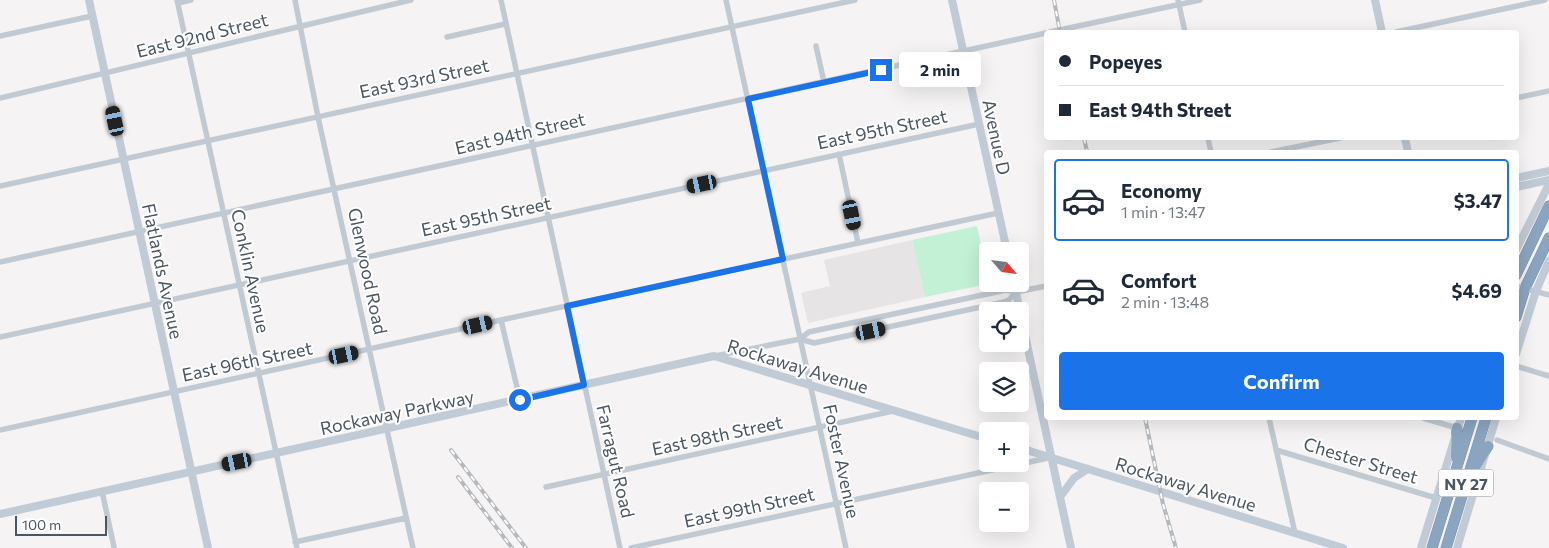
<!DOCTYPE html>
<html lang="en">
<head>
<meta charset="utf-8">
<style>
	:root { --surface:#fff; --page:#f2f2f3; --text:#1f2937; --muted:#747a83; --line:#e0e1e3; --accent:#1a73e8 }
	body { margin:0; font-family:Commissioner,sans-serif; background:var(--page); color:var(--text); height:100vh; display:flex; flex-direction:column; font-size:19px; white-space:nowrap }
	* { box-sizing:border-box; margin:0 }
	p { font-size:16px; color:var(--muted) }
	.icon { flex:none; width:28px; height:28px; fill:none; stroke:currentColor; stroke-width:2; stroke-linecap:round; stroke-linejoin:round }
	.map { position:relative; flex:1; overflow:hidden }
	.side { position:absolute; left:1044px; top:150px; width:475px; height:270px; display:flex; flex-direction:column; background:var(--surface); border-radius:5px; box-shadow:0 5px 20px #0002 }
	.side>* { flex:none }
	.banner { position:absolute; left:1044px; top:30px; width:475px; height:110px; border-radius:5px; box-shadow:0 5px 20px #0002; display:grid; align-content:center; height:110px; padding:0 15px; background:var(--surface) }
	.needle { width:32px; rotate:118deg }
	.fabs { position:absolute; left:979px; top:242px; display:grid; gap:10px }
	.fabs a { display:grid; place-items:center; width:50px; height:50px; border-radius:5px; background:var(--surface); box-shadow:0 5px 20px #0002; font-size:25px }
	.scale { position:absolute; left:15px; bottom:12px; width:92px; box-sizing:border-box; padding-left:5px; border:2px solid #4a5661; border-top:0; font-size:14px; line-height:18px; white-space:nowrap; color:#4a5661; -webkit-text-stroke:4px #fff; paint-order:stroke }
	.end { position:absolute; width:22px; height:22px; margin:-11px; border:6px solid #1a73e8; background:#fff; box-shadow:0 0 0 2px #fff }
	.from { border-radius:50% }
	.bubble { position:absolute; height:35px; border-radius:5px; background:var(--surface); box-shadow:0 5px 20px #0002; font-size:16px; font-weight:700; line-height:35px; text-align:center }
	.car { position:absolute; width:15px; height:30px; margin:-15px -8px; border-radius:6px; box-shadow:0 0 4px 1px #0007; background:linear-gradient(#222 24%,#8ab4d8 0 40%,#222 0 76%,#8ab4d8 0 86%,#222 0) }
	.banner b { display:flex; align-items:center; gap:18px; height:48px; font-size:19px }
	.banner b+b { border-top:1px solid var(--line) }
	.banner i { width:12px; height:12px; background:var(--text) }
	ul { padding:9px 0 0; list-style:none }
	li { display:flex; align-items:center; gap:15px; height:82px; margin:0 10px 8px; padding:0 5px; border:2px solid transparent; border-radius:5px }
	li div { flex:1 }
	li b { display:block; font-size:19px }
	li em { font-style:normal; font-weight:700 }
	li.on { border-color:var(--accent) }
	li>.icon { width:45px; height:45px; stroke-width:1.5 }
	.action { display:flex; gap:10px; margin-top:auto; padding:10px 15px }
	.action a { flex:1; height:58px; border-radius:5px; background:var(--accent); color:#fff; font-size:20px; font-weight:700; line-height:58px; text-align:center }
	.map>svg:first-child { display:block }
	.education { fill:#e6e4e5 }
	.green { fill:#c3f1d5 }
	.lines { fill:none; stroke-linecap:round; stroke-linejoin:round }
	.highway-casing { stroke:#7690ad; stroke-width:11 }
	.street { stroke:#c1cad2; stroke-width:5.5 }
	.secondary { stroke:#c1cbd6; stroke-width:8 }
	.highway { stroke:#8ba5c1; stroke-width:10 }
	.rail-casing { stroke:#b5b8bd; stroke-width:4 }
	.rail { stroke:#fff; stroke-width:2; stroke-dasharray:5.5; stroke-linecap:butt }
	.route { stroke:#1a73e8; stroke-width:6 }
	.labels { text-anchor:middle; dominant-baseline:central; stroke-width:4; stroke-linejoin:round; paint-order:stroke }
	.shield { fill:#fff; stroke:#808990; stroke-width:1 }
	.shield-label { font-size:16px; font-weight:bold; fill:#4a5661 }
	.street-label { font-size:18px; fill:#4a5661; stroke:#fff }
</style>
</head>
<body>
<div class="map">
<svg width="1549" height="548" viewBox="0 0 1549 548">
	<rect width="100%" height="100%" fill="#f5f3f3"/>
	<path class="education" d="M912,240L925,297L808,323L801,293L830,286L824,260Z"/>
	<path class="green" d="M977,226L987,272L988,284L925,297L912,240Z"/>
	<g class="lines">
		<g class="highway-casing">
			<path id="highway" d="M1516,275L1549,206
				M1516,317L1525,288L1549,238
				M1456,457L1457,428
				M1474,469L1488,446
				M1432,548L1472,418
				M1446,548L1486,418"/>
		</g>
		<path class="street" d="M177,0L297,548
			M295,0L318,117L413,548
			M501,0L620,548
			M726,0L846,548
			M1178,0L1185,32
			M178,3L191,0
			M1050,32L1200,0
			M1396,32L1545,0
			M0,36L92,16
			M447,37L505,24
			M816,46L824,82
			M0,98L411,0
			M1516,98L1549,91
			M1208,138L1211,152
			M1271,152L1340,138
			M839,154L858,243
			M0,186L855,0
			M0,262L1046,33
			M1516,286L1549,295
			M501,320L520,400
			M0,337L979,124
			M800,339L814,343L1004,302L1009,300L1016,292
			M715,356L800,339L809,332L1006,290L1016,292L1046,286
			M1516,366L1549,376
			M1269,418L1295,533
			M1423,418L1457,428
			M0,430L501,320L998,213
			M1497,440L1549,459
			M1276,450L1436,498
			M1020,464L1048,458
			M546,487L893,411
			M102,491L114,547
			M295,542L406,518
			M631,548L1020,464"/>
		<path class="secondary" d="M89,0L208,548
			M952,0L1007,251
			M1375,0L1382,32
			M1405,138L1408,152
			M1516,178L1549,171
			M1516,187L1549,180
			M1516,250L1549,184
			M1014,284L1020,311
			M1020,312L1071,548
			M1516,354L1536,291L1549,261
			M1020,448L1343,548
			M1060,497L1074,478L1088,469
			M0,514L714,356L988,439
			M1421,548L1461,418
			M1457,548L1496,418"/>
		<use href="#highway" class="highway"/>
		<g class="rail-casing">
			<path id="rail" d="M1054,0L1060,32
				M1084,138L1087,152
				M1145,418L1163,504L1176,548
				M451,450L526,548
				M458,477L512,548"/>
		</g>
		<use href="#rail" class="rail"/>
	</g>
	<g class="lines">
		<path class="route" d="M520,400L584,385L567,306L783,259L748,99L881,70"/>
	</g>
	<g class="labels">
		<rect class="shield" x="1438.5" y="469.5" width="55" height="27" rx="4"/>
		<g class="shield-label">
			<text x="1466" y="483">NY 27</text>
		</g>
		<g class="street-label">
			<text transform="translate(202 35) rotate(-14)">East 92nd Street</text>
			<text transform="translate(424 78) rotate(-12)">East 93rd Street</text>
			<text transform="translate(882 129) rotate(-12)">East 95th Street</text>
			<text transform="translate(520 133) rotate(-13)">East 94th Street</text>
			<text transform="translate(997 137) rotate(78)">Avenue D</text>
			<text transform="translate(486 216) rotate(-12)">East 95th Street</text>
			<text transform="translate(163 271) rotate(78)">Flatlands Avenue</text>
			<text transform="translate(251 271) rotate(78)">Conklin Avenue</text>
			<text transform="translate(368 271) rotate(78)">Glenwood Road</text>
			<text transform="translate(247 361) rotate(-12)">East 96th Street</text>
			<text transform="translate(798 366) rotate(17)">Rockaway Avenue</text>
			<text transform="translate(397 412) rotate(-12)">Rockaway Parkway</text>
			<text transform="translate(717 435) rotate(-12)">East 98th Street</text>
			<text transform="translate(1361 460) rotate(17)">Chester Street</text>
			<text transform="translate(616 461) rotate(77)">Farragut Road</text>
			<text transform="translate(842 461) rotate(78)">Foster Avenue</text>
			<text transform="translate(1186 484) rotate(17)">Rockaway Avenue</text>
			<text transform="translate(749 507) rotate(-12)">East 99th Street</text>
		</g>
	</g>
</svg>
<div class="fabs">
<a><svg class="needle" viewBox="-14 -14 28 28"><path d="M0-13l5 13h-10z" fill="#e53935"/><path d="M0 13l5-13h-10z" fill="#747a83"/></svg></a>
<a><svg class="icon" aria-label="locate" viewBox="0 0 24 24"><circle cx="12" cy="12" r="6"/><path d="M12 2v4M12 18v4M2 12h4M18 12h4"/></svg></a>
<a><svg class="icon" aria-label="layers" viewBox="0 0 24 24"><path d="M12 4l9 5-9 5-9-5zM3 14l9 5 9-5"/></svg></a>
<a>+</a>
<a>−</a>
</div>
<div class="scale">100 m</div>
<i class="end from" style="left:520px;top:400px"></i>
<i class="end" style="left:881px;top:70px"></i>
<div class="bubble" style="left:899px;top:52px;width:82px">2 min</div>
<i class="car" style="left:115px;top:121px;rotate:348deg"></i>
<i class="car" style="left:702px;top:184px;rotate:258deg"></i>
<i class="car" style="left:852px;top:215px;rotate:168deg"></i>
<i class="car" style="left:478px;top:325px;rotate:77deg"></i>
<i class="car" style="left:871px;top:331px;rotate:78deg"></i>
<i class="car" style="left:344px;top:355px;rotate:78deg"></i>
<i class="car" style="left:237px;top:462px;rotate:258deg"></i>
<div class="banner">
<b><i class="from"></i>Popeyes</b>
<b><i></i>East 94th Street</b>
</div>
<section class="side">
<ul>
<li class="on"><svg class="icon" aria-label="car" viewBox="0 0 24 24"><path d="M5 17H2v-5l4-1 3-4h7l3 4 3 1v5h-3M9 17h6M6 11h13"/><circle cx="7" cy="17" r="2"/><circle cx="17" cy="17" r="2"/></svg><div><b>Economy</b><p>1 min · 13:47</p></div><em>$3.47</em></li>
<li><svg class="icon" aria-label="car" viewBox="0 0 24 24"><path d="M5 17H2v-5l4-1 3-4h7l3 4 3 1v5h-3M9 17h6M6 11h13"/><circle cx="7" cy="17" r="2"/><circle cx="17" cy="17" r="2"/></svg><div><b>Comfort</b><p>2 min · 13:48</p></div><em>$4.69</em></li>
</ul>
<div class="action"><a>Confirm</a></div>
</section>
</div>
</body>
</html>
